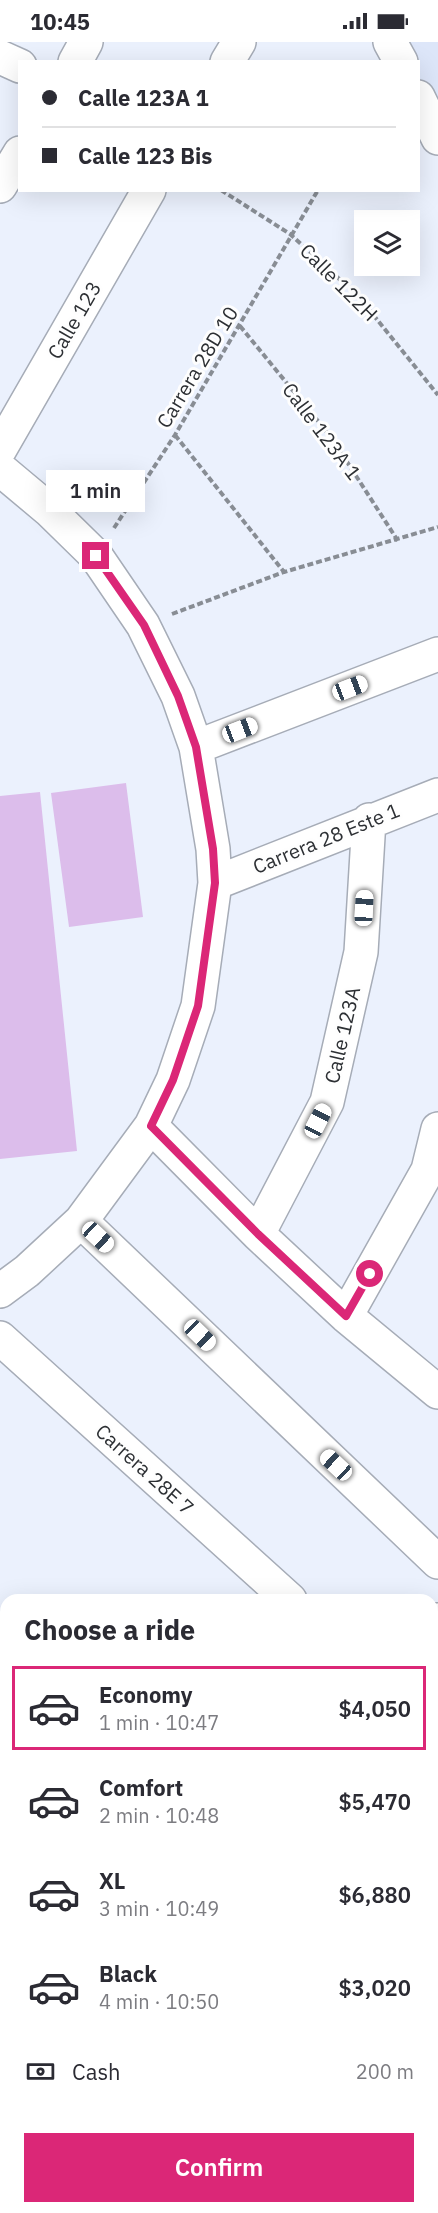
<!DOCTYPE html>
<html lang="en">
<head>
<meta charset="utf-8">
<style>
	:root { --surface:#fff; --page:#f2f2f3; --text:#2b2b33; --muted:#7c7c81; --line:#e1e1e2; --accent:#db2777 }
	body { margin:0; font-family:"IBM Plex Sans",sans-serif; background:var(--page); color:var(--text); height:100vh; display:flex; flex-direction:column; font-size:22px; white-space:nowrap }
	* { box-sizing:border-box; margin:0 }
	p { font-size:20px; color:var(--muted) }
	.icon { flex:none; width:33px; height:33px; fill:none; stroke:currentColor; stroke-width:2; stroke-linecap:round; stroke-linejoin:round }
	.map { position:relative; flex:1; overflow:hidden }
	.side { position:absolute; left:0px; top:1552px; width:438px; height:620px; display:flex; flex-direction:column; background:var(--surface); border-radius:18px 18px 0 0; box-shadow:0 6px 24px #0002 }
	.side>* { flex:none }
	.top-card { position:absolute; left:18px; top:18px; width:402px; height:132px; border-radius:0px; box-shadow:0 6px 24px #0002; display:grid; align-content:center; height:132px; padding:0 24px; background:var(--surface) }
	.buttons { position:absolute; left:354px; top:168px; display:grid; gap:12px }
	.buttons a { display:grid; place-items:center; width:66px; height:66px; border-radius:0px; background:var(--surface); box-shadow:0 6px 24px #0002; font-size:30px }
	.end { position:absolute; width:27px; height:27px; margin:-14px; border:8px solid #db2777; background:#fff; box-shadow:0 0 0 3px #fff }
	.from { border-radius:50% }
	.bubble { position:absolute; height:42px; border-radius:0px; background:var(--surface); box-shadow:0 6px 24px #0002; font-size:20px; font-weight:600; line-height:42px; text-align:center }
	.car { position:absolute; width:18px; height:36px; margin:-18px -9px; border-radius:8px; box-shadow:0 0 4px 2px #0007; background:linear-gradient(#fff 24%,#345 0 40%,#fff 0 76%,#345 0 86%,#fff 0) }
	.top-card b { display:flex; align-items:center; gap:21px; height:57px; font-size:22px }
	.top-card b+b { border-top:2px solid var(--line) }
	.top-card i { width:15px; height:15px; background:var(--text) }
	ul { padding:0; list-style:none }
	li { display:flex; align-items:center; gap:18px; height:84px; margin:0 12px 9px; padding:0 12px; border:3px solid transparent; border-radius:0px }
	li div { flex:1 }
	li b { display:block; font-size:22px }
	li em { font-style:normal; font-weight:600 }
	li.current { border-color:var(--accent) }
	li>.icon { width:54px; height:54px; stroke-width:1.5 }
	h2 { padding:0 24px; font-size:27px; line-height:72px }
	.pay { display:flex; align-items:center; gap:15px; height:66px; padding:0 24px; font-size:22px }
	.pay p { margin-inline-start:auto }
	.action { display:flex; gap:12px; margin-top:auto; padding:12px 24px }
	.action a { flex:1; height:69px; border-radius:0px; background:var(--accent); color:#fff; font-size:24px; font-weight:600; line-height:69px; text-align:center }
	.status { display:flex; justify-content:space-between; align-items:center; height:42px; padding:0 30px; background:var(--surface); direction:ltr }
	.status svg { height:16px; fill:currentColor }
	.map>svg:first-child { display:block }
	.built { fill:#dde6f9 }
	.green { fill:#dcbdeb }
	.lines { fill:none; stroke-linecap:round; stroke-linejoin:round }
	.minor-casing { stroke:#a6acb7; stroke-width:36 }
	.path { stroke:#888d94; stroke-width:4; stroke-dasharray:6 3; stroke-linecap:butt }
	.minor { stroke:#fff; stroke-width:33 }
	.route { stroke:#db2777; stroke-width:8 }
	.labels { text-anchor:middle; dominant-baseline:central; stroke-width:6; stroke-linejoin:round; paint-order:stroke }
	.street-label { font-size:20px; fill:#2d3034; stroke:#fefefe }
</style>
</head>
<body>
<div class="status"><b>10:45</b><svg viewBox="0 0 49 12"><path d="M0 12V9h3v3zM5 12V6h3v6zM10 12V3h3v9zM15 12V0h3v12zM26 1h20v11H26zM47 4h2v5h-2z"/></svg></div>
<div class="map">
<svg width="438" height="2171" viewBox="0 0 438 2171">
	<rect width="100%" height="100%" fill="#ebf1fd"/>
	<path class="built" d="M390,0H438V96L419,55L418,20L401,19Z"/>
	<path class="green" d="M126,741L143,875L69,885L51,751Z
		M40,750L77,1109L0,1117V754Z"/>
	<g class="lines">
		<g class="minor-casing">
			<path id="minor" d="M390,0L401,20
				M0,15L20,24
				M75,20L86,0
				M227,20L239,0
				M418,55L438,96
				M0,144L20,111
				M0,407L149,148
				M0,427L49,468L96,514L143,583L178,654L196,705L213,807L215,841L198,964L173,1038L151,1084L81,1179L27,1229L0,1249
				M196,705L438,612
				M215,841L438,753
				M151,1084L258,1192L346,1274L438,1350
				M81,1179L438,1520
				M258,1192L327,1060L361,910L369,778
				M346,1274L428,1128L438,1087
				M0,1296L290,1558
				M432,1578H438"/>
		</g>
		<path class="path" d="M221,148L290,192L358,254L438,353
			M240,284L331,395L398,499
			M175,393L284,530
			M114,486L175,393L318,148
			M172,572L284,530L438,485
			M0,1796L6,1798
			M432,1873L438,1874"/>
		<use href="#minor" class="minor"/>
	</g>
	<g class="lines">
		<path class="route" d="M96,514L144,583L178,654L196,705L213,807L215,841L198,964L173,1038L151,1084L258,1192L346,1274L370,1232"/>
	</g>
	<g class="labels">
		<g class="street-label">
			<text transform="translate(339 240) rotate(45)">Calle 122H</text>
			<text transform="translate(74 278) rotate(-60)">Calle 123</text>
			<text transform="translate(197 325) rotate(-59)">Carrera 28D 10</text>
			<text transform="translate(322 389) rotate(53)">Calle 123A 1</text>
			<text transform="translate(326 796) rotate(-22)">Carrera 28 Este 1</text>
			<text transform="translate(342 993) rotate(-77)">Calle 123A</text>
			<text transform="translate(145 1427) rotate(42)">Carrera 28E 7</text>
		</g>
	</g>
</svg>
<div class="buttons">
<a><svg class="icon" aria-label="layers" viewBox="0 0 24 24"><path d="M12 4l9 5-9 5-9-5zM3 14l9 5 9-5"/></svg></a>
</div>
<i class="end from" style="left:370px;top:1232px"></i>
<i class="end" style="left:96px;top:514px"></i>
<div class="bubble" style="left:46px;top:428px;width:99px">1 min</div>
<i class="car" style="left:350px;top:646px;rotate:69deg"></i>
<i class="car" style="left:240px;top:688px;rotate:69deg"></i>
<i class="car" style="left:364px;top:866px;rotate:3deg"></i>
<i class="car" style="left:318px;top:1079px;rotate:27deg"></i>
<i class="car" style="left:98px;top:1195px;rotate:133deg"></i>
<i class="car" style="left:200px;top:1293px;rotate:134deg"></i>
<i class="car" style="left:336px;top:1423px;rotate:313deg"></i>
<div class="top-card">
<b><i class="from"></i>Calle 123A 1</b>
<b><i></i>Calle 123 Bis</b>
</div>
<section class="side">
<h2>Choose a ride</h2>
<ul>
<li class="current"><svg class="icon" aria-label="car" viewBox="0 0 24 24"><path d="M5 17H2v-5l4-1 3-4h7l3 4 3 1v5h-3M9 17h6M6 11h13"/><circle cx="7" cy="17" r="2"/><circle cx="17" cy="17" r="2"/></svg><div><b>Economy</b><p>1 min · 10:47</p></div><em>$4,050</em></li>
<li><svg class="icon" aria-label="car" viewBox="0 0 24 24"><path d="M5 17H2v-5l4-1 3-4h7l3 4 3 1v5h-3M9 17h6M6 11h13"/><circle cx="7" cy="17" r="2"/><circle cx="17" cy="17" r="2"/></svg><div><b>Comfort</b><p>2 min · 10:48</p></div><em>$5,470</em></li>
<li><svg class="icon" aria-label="car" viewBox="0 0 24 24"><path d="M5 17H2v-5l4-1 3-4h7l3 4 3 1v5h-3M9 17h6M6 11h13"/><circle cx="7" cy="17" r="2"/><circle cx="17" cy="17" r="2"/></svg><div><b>XL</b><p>3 min · 10:49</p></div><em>$6,880</em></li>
<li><svg class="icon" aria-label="car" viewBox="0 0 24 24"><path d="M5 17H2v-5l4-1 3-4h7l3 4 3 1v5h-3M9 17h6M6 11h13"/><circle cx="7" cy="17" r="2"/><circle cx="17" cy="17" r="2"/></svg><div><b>Black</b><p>4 min · 10:50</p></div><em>$3,020</em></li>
</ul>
<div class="pay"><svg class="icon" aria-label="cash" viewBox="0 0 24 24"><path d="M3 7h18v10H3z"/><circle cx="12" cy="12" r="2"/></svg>Cash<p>200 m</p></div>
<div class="action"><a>Confirm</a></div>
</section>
</div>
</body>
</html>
